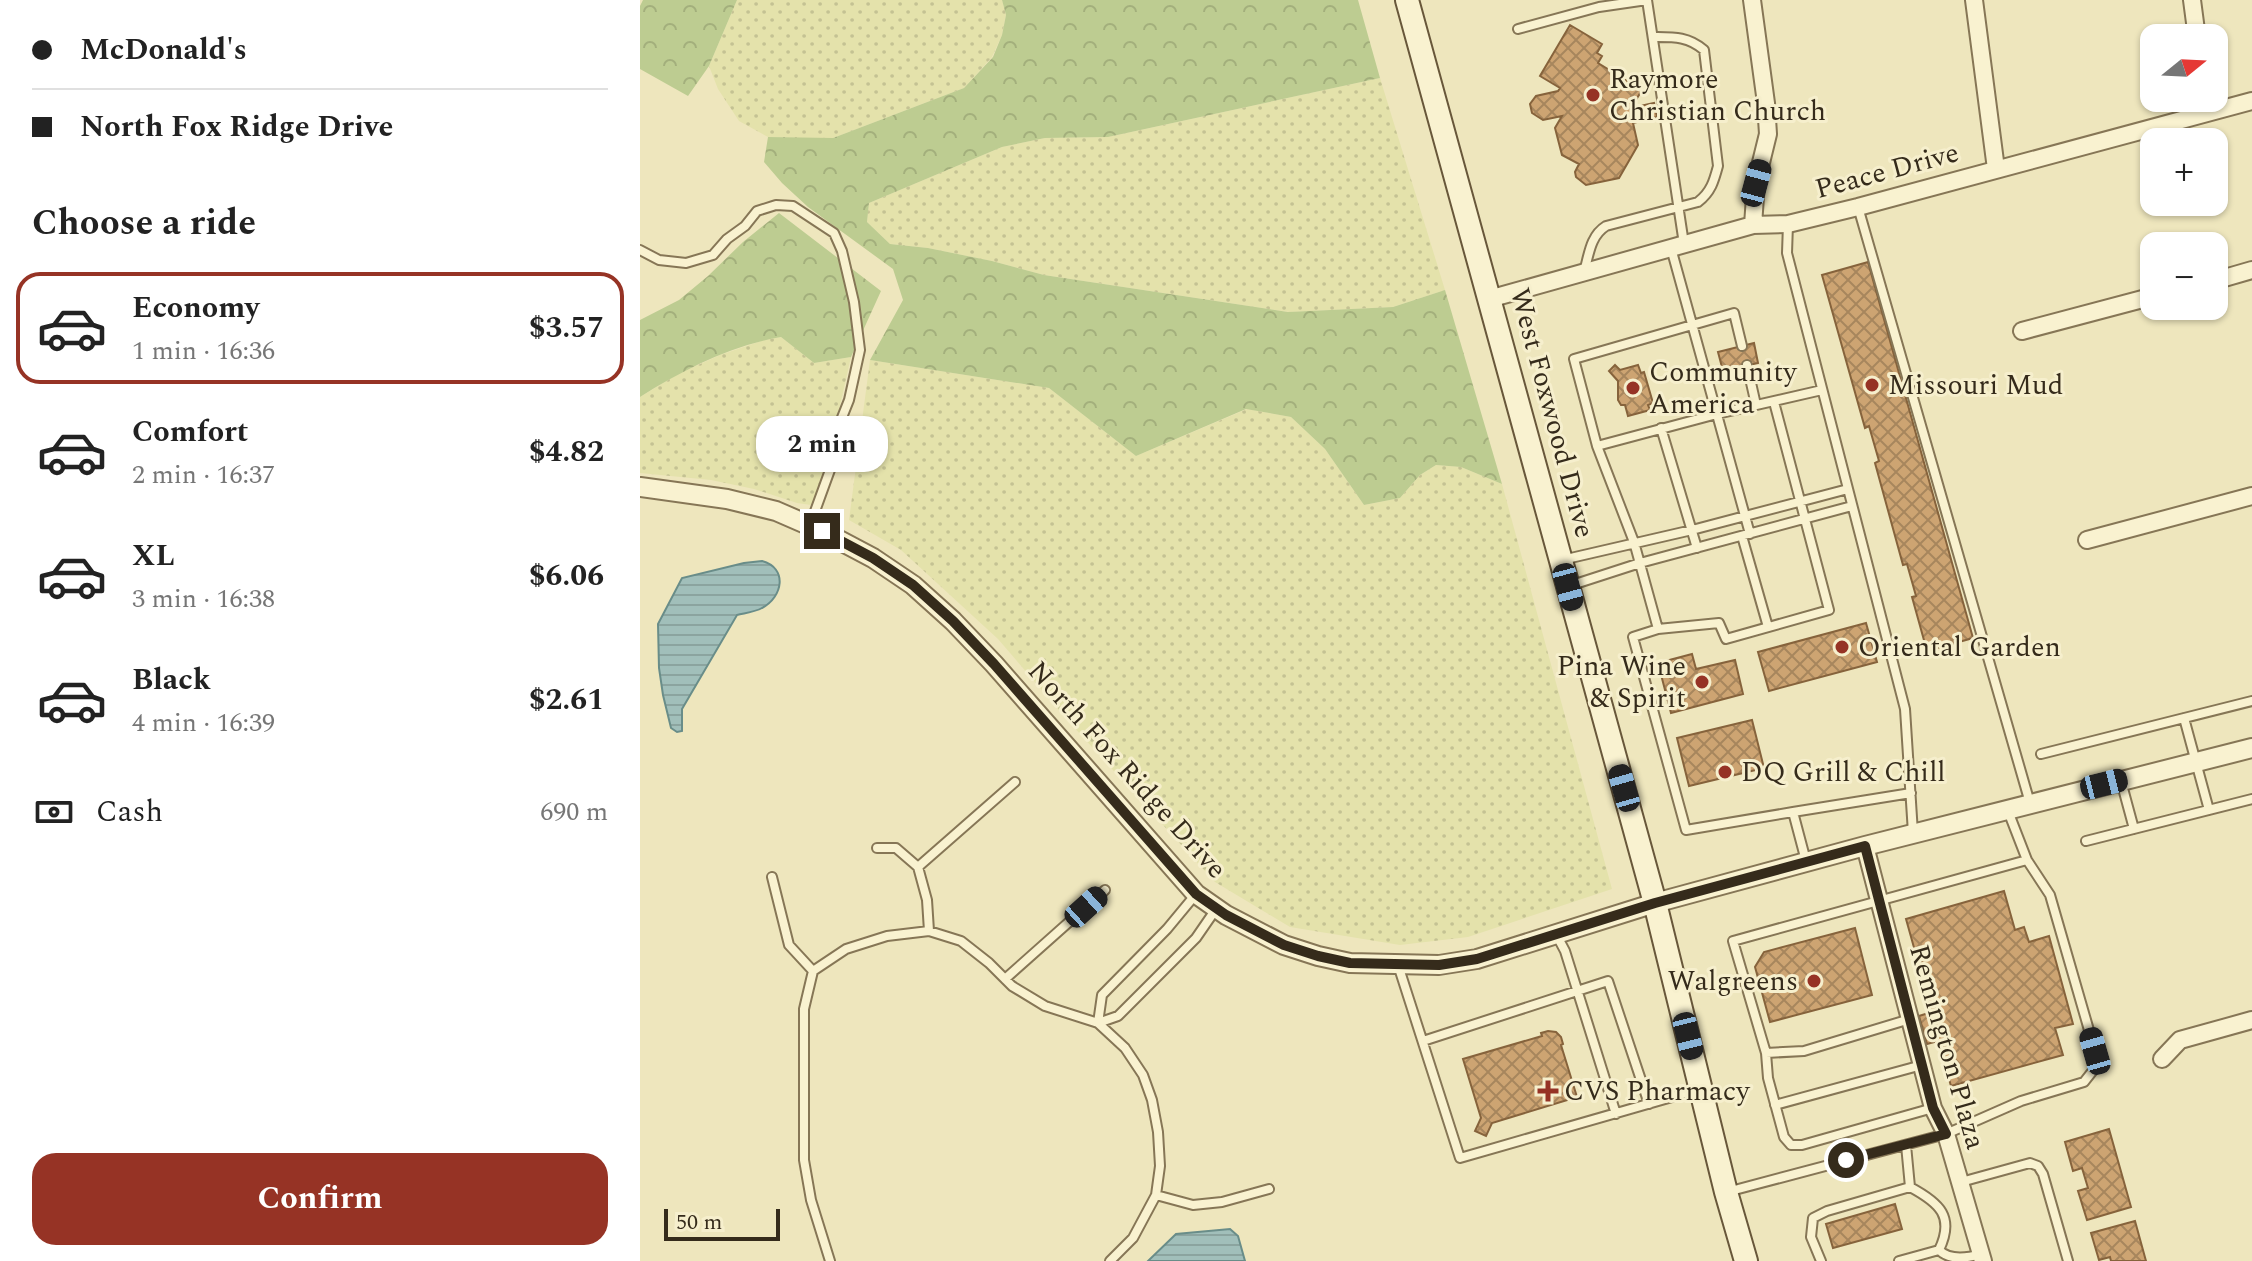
<!DOCTYPE html>
<html lang="en">
<head>
<meta charset="utf-8">
<style>
	:root { --surface:#fff; --page:#f6f6f6; --text:#222; --muted:#767676; --line:#e0e0e0; --accent:#963325 }
	body { margin:0; font-family:Spectral,serif; background:var(--page); color:var(--text); height:100vh; display:flex; flex-direction:column; font-size:30px; white-space:nowrap }
	* { box-sizing:border-box; margin:0 }
	p { font-size:26px; color:var(--muted) }
	.icon { flex:none; width:44px; height:44px; fill:none; stroke:currentColor; stroke-width:2; stroke-linecap:round; stroke-linejoin:round }
	.map { position:relative; flex:1; overflow:hidden }
	.drawer { display:flex; flex-direction:column; background:var(--surface); width:640px }
	.drawer>* { flex:none }
	.top-card { display:grid; align-content:center; height:176px; padding:0 32px; background:var(--surface) }
	.needle { width:52px; rotate:72deg }
	.buttons { position:absolute; left:1500px; top:24px; display:grid; gap:16px }
	.buttons a { display:grid; place-items:center; width:88px; height:88px; border-radius:16px; background:var(--surface); box-shadow:0 2px 6px #0004; font-size:40px }
	.scale { position:absolute; left:24px; bottom:20px; width:116px; box-sizing:border-box; padding-left:8px; border:4px solid #352b1b; border-top:0; font-size:22px; line-height:28px; white-space:nowrap; color:#352b1b; -webkit-text-stroke:6px #f6efcd; paint-order:stroke }
	.end { position:absolute; width:36px; height:36px; margin:-18px; border:10px solid #352b1b; background:#fff; box-shadow:0 0 0 4px #fff }
	.from { border-radius:50% }
	.bubble { position:absolute; height:56px; border-radius:24px; background:var(--surface); box-shadow:0 2px 6px #0004; font-size:26px; font-weight:700; line-height:56px; text-align:center }
	.car { position:absolute; width:24px; height:48px; margin:-24px -12px; border-radius:10px; box-shadow:0 0 6px 2px #0007; background:linear-gradient(#222 24%,#8ab4d8 0 40%,#222 0 76%,#8ab4d8 0 86%,#222 0) }
	.top-card b { display:flex; align-items:center; gap:28px; height:76px; font-size:30px }
	.top-card b+b { border-top:2px solid var(--line) }
	.top-card i { width:20px; height:20px; background:var(--text) }
	ul { padding:0; list-style:none }
	li { display:flex; align-items:center; gap:24px; height:112px; margin:0 16px 12px; padding:0 16px; border:4px solid transparent; border-radius:24px }
	li div { flex:1 }
	li b { display:block; font-size:30px }
	li em { font-style:normal; font-weight:700 }
	li.current { border-color:var(--accent) }
	li>.icon { width:72px; height:72px; stroke-width:1.5 }
	h2 { padding:0 32px; font-size:36px; line-height:96px }
	.pay { display:flex; align-items:center; gap:20px; height:88px; padding:0 32px; font-size:30px }
	.pay p { margin-inline-start:auto }
	.action { display:flex; gap:16px; margin-top:auto; padding:16px 32px }
	.action a { flex:1; height:92px; border-radius:24px; background:var(--accent); color:#fff; font-size:32px; font-weight:700; line-height:92px; text-align:center }
	main { display:flex; flex:1; min-height:0 }
	.map>svg:first-child { display:block }
	.farmland { fill:url(#farmland-dots) }
	.forest { fill:url(#forest-crowns) }
	.water { fill:url(#water-rules); stroke:#698d89; stroke-width:2 }
	.building { fill:url(#building-cross-hatch); stroke:#86633c; stroke-width:2 }
	.lines { fill:none; stroke-linecap:round; stroke-linejoin:round }
	.service-casing { stroke:#867656; stroke-width:12 }
	.minor-casing { stroke:#867656; stroke-width:20 }
	.tertiary-casing { stroke:#867656; stroke-width:22 }
	.secondary-casing { stroke:#68573a; stroke-width:26 }
	.service { stroke:#f9f2d0; stroke-width:8 }
	.minor { stroke:#f9f2d0; stroke-width:16 }
	.tertiary { stroke:#f9f2d0; stroke-width:18 }
	.secondary { stroke:#f9f2d0; stroke-width:22 }
	.route { stroke:#352b1b; stroke-width:10 }
	.poi-dot { fill:#963325; stroke:#f6efcd; stroke-width:3 }
	.labels { text-anchor:middle; dominant-baseline:central; stroke-width:6; stroke-linejoin:round; paint-order:stroke }
	.poi-label { font-size:28px; fill:#352b1b; stroke:#f6efcd; text-anchor:start }
	.street-label { font-size:28px; fill:#352b1b; stroke:#f6efcd }
</style>
</head>
<body>
<main>
<section class="drawer">
<div class="top-card">
<b><i class="from"></i>McDonald's</b>
<b><i></i>North Fox Ridge Drive</b>
</div>
<h2>Choose a ride</h2>
<ul>
<li class="current"><svg class="icon" aria-label="car" viewBox="0 0 24 24"><path d="M5 17H2v-5l4-1 3-4h7l3 4 3 1v5h-3M9 17h6M6 11h13"/><circle cx="7" cy="17" r="2"/><circle cx="17" cy="17" r="2"/></svg><div><b>Economy</b><p>1 min · 16:36</p></div><em>$3.57</em></li>
<li><svg class="icon" aria-label="car" viewBox="0 0 24 24"><path d="M5 17H2v-5l4-1 3-4h7l3 4 3 1v5h-3M9 17h6M6 11h13"/><circle cx="7" cy="17" r="2"/><circle cx="17" cy="17" r="2"/></svg><div><b>Comfort</b><p>2 min · 16:37</p></div><em>$4.82</em></li>
<li><svg class="icon" aria-label="car" viewBox="0 0 24 24"><path d="M5 17H2v-5l4-1 3-4h7l3 4 3 1v5h-3M9 17h6M6 11h13"/><circle cx="7" cy="17" r="2"/><circle cx="17" cy="17" r="2"/></svg><div><b>XL</b><p>3 min · 16:38</p></div><em>$6.06</em></li>
<li><svg class="icon" aria-label="car" viewBox="0 0 24 24"><path d="M5 17H2v-5l4-1 3-4h7l3 4 3 1v5h-3M9 17h6M6 11h13"/><circle cx="7" cy="17" r="2"/><circle cx="17" cy="17" r="2"/></svg><div><b>Black</b><p>4 min · 16:39</p></div><em>$2.61</em></li>
</ul>
<div class="pay"><svg class="icon" aria-label="cash" viewBox="0 0 24 24"><path d="M3 7h18v10H3z"/><circle cx="12" cy="12" r="2"/></svg>Cash<p>690 m</p></div>
<div class="action"><a>Confirm</a></div>
</section>
<div class="map">
<svg width="1612" height="1261" viewBox="0 0 1612 1261">
	<defs>
		<pattern id="farmland-dots" width="8" height="8" patternUnits="userSpaceOnUse" patternTransform="scale(2)"><rect width="8" height="8" fill="#e4e2ab"/><path d="M2 2h.1M6 6h.1" fill="none" stroke="#c4c293" stroke-width="1.8" stroke-linecap="round"/></pattern>
		<pattern id="forest-crowns" width="20" height="18" patternUnits="userSpaceOnUse" patternTransform="scale(2)"><rect width="20" height="18" fill="#bdcc91"/><path d="M2 6a3 3 0 1 1 6 0M12 15a3 3 0 1 1 6 0" fill="none" stroke="#a3af7c"/></pattern>
		<pattern id="water-rules" width="6" height="5" patternUnits="userSpaceOnUse" patternTransform="scale(2)"><rect width="6" height="5" fill="#a1bfba"/><path d="M0 2.5h6" fill="none" stroke="#8ba49f"/></pattern>
		<pattern id="building-cross-hatch" width="8" height="8" patternUnits="userSpaceOnUse" patternTransform="scale(2)"><rect width="8" height="8" fill="#cda472"/><path d="M0 0l8 8M0 8l8-8" fill="none" stroke="#a7865d"/></pattern>
	</defs>
	<rect width="100%" height="100%" fill="#eee6bd"/>
	<path class="farmland" d="M97,0H362L366,15L362,35L352,57L324,88L193,138H155L128,137L99,121L78,89L69,66Z
		M740,78L805,290L753,307L649,312L404,275L352,261L288,248L250,244L227,222L229,203L362,147L405,138L468,137Z
		M141,337L174,363L211,357L180,493L171,505L157,503L114,489L71,480L0,473V397L38,374L80,355L124,340Z
		M230,360L409,388L496,456L607,409L651,417L685,449L724,505L760,498L780,475L796,465L821,467L862,484L972,889L828,937L760,945L650,927L575,882L431,724L358,639L261,550L209,520Z"/>
	<path class="forest" d="M3,0H97L69,66L48,96L0,69V6Z
		M362,0H718L740,78L468,137L405,138L362,147L229,203L227,222L250,244L288,248L352,261L404,275L648,312L753,307L805,290L862,484L821,467L796,465L780,475L760,498L724,505L685,449L651,417L606,409L496,456L409,388L230,360L263,300L253,269L168,207L142,183L124,162L128,137L193,138L324,88L353,57L362,35L366,15Z
		M139,213L241,291L211,357L174,363L141,337C90,346 43,370 0,397V320L39,300L68,276L103,242Z"/>
	<path class="water" d="M122,561C148,568 143,597 122,608C115,612 105,613 97,615L42,709V731L37,732L31,728L23,695L19,668L18,624L42,578L104,563Z
		M590,1229L598,1236L605,1261H508L536,1234Z"/>
	<path class="building" d="M930,25L962,44L957,53L962,56L958,63L1002,90L991,108L1014,103L1017,117L993,123L998,145L979,178L946,185L936,177L935,172L939,164L922,155L915,128L922,116L903,120L892,113L890,104L896,96L918,91L920,88L900,76Z
		M1228,262L1333,638L1287,651L1272,597L1276,596L1267,564L1263,565L1235,463L1239,461L1229,426L1225,428L1182,275Z
		M1114,343L1118,363L1083,371L1078,352Z
		M975,365L980,370L998,365L1001,373L1004,372L1013,403L1008,405L1010,410L988,416L985,405H981L978,400V381L969,371Z
		M1226,623L1237,662L1129,691L1118,652Z
		M1052,654L1056,669L1095,660L1103,694L1031,713L1018,663Z
		M1112,720L1124,768L1049,786L1037,738Z
		M1364,891L1375,930L1384,927L1389,942L1409,936L1433,1024L1415,1028L1423,1055L1311,1086L1298,1041L1287,1044L1279,1016L1292,1012L1266,919Z
		M1215,928L1232,995L1130,1022L1115,967L1124,952Z
		M908,1031L916,1032L921,1037L923,1044L921,1045L937,1097L852,1123L846,1136L835,1131L841,1118L823,1059L902,1036L901,1033Z
		M1469,1129L1491,1207L1447,1220L1438,1191L1448,1188L1442,1168L1433,1171L1425,1142Z
		M1255,1204L1262,1229L1193,1248L1186,1224Z
		M1495,1221L1506,1261H1471L1470,1257L1459,1260L1451,1233Z"/>
	<g class="lines">
		<g class="service-casing">
			<path id="service" d="M1007,0L1044,244
				M878,29L959,7L1007,0
				M1218,207L1390,803
				M1148,224L1147,253L1265,709L1273,833
				M1031,248L1110,534
				M0,250L19,260L46,263L73,255L87,239L105,226L117,211L136,205L153,206L194,233L202,251L214,302L220,350L209,400L201,420L194,459L170,525
				M944,272C949,255 950,236 966,226L1058,202C1071,192 1074,181 1078,166L1064,50C1048,36 1033,37 1013,37
				M1107,365L1116,405
				M1021,428L1057,548
				M957,446L934,359L1094,313L1102,346
				M1102,536L1128,627
				M922,560L1052,530L1208,489
				M929,586L1000,563L1212,506
				M1018,629L1079,623L1086,639L1189,610L1134,402
				M1544,718L1569,810
				M1401,754L1612,701
				M1481,781L1494,829
				M1153,812L1271,793
				M1446,841L1612,799
				M237,848H256L278,867
				M1166,861L1153,812L1046,830L993,637L1018,629L994,542L957,446L1077,414L1182,390
				M132,877L149,945L173,971
				M289,931L287,900L278,867L375,782
				M917,936L925,951L976,1114
				M758,965L820,1158L1060,1089
				M365,979L465,890
				M458,1023L478,1016L556,938L576,909
				M458,1023L462,995L527,929L556,894
				M783,1041L968,981L1009,1104
				M1126,1053L1164,1051L1270,1019
				M1135,1105L1282,1065
				M1293,1108L1162,1145H1151L1144,1137L1128,1078L1126,1053L1093,941L1387,860
				M1266,1145L1270,1187
				M1321,1182L1390,1163L1398,1166L1403,1174L1428,1261
				M1087,1192L1306,1134L1381,1101L1444,1082L1455,1068V1051L1410,895L1387,860L1368,811
				M516,1195L553,1205L582,1202L629,1189
				M1299,1250C1310,1261 1327,1258 1341,1254
				M190,1261L171,1200L164,1160V1009L173,971L206,949L247,936L289,931L321,941L349,963L372,986L405,1006L458,1023L485,1048L503,1075L512,1100L518,1132L520,1166L516,1195L493,1238L470,1261
				M1181,1261L1171,1237L1173,1218L1187,1211L1270,1187C1300,1203 1315,1217 1299,1250L1259,1261"/>
		</g>
		<g class="minor-casing">
			<path id="minor" d="M1112,0L1126,103L1128,134L1116,183L1113,225
				M1334,0L1356,169
				M1552,0L1557,38
				M1574,281L1612,270
				M849,299L1113,225L1148,224L1218,207L1612,101
				M1382,331L1514,296
				M1447,540L1612,496
				M1225,846L1293,1108L1306,1134L1343,1261
				M1522,1059L1540,1040L1612,1020"/>
		</g>
		<g class="tertiary-casing">
			<path id="tertiary" d="M0,487L87,499L136,511L182,531L233,558L273,585L313,621L354,664L556,894L586,915L644,945L678,956L710,963L799,965L837,959L1015,903L1225,846L1612,748"/>
		</g>
		<g class="secondary-casing">
			<path id="secondary" d="M767,0L1015,903L1086,1192L1106,1261"/>
		</g>
		<use href="#service" class="service"/>
		<use href="#minor" class="minor"/>
		<use href="#tertiary" class="tertiary"/>
		<use href="#secondary" class="secondary"/>
	</g>
	<g class="lines">
		<path class="route" d="M182,531L233,558L273,585L313,621L354,664L556,894L586,915L644,945L678,956L710,963L799,965L837,959L1015,903L1225,846L1293,1108L1306,1134L1206,1160"/>
	</g>
	<g class="poi-dot">
		<circle cx="953" cy="95" r="8"/>
		<circle cx="1232" cy="385" r="8"/>
		<circle cx="993" cy="388" r="8"/>
		<circle cx="1202" cy="647" r="8"/>
		<circle cx="1062" cy="682" r="8"/>
		<circle cx="1085" cy="772" r="8"/>
		<circle cx="1174" cy="981" r="8"/>
		<path d="M904 1079h8v8h8v8h-8v8h-8v-8h-8v-8h8z"/>
	</g>
	<g class="labels">
		<g class="poi-label">
			<text x="969" y="79">Raymore<tspan x="969" dy="32">Christian Church</tspan></text>
			<text x="1009" y="372">Community<tspan x="1009" dy="32">America</tspan></text>
			<text x="1248" y="385">Missouri Mud</text>
			<text x="1218" y="647">Oriental Garden</text>
			<text x="1046" y="666" text-anchor="end">Pina Wine<tspan x="1046" dy="32">&amp; Spirit</tspan></text>
			<text x="1101" y="772">DQ Grill &amp; Chill</text>
			<text x="1158" y="981" text-anchor="end">Walgreens</text>
			<text x="924" y="1091">CVS Pharmacy</text>
		</g>
		<g class="street-label">
			<text transform="translate(1247 171) rotate(-15)">Peace Drive</text>
			<text transform="translate(912 413) rotate(75)">West Foxwood Drive</text>
			<text transform="translate(487 770) rotate(48)">North Fox Ridge Drive</text>
			<text transform="translate(1307 1047) rotate(74)">Remington Plaza</text>
		</g>
	</g>
</svg>
<div class="buttons">
<a><svg class="needle" viewBox="-14 -14 28 28"><path d="M0-13l5 13h-10z" fill="#e53935"/><path d="M0 13l5-13h-10z" fill="#767676"/></svg></a>
<a>+</a>
<a>−</a>
</div>
<div class="scale">50 m</div>
<i class="end from" style="left:1206px;top:1160px"></i>
<i class="end" style="left:182px;top:531px"></i>
<div class="bubble" style="left:116px;top:416px;width:132px">2 min</div>
<i class="car" style="left:1116px;top:183px;rotate:15deg"></i>
<i class="car" style="left:928px;top:587px;rotate:165deg"></i>
<i class="car" style="left:1464px;top:784px;rotate:76deg"></i>
<i class="car" style="left:984px;top:788px;rotate:344deg"></i>
<i class="car" style="left:446px;top:907px;rotate:48deg"></i>
<i class="car" style="left:1048px;top:1036px;rotate:166deg"></i>
<i class="car" style="left:1455px;top:1051px;rotate:344deg"></i>
</div>
</main>
</body>
</html>
